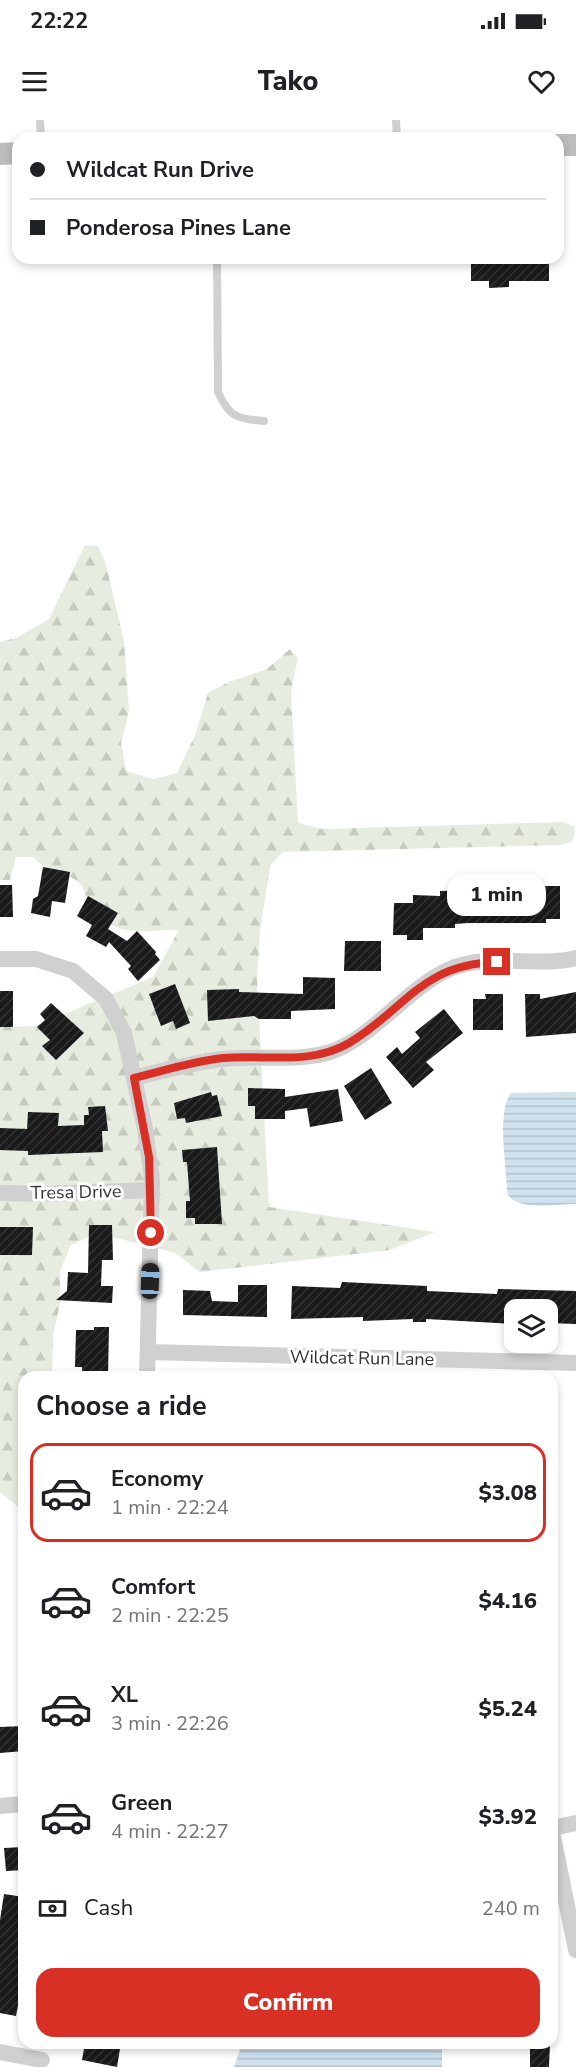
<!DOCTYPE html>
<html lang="en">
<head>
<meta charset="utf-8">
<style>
	:root { --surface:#fff; --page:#f6f6f6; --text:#202124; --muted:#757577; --line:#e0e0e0; --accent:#d93025 }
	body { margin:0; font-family:"Nunito Sans",sans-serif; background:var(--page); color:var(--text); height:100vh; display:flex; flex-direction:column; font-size:22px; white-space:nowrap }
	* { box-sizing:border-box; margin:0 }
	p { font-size:20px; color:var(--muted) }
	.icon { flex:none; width:33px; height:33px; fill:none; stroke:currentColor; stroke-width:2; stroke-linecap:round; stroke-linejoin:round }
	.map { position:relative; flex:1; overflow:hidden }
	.drawer { position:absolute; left:18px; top:1251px; width:540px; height:678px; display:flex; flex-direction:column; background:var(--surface); border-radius:18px; box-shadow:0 3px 9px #0003 }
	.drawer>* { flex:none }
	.top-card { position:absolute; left:12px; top:12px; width:552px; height:132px; border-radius:18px; box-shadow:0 3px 9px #0003; display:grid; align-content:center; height:132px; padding:0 18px; background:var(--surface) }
	.buttons { position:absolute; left:504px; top:1179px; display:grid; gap:12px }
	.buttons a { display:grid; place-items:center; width:54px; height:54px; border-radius:12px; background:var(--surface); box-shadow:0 3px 9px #0003; font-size:30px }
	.end { position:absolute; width:27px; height:27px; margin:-14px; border:8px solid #d93025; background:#fff; box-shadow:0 0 0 3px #fff }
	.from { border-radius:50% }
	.bubble { position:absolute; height:42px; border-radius:18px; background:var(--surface); box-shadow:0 3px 9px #0003; font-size:20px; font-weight:800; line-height:42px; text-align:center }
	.car { position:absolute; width:18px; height:36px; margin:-18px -9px; border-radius:8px; box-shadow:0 0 4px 2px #0007; background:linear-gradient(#222 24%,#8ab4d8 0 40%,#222 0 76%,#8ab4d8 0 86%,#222 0) }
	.top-card b { display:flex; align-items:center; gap:21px; height:57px; font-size:22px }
	.top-card b+b { border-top:2px solid var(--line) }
	.top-card i { width:15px; height:15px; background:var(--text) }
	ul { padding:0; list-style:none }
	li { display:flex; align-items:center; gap:18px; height:99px; margin:0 12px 9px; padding:0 6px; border:3px solid transparent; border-radius:18px }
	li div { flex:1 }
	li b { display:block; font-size:22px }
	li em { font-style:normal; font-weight:800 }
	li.current { border-color:var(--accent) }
	li>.icon { width:54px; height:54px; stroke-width:1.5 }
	h2 { padding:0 18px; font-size:27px; line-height:72px }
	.pay { display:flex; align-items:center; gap:15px; height:66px; padding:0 18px; font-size:22px }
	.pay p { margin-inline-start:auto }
	.button { display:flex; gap:12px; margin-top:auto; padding:12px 18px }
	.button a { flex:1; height:69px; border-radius:18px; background:var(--accent); color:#fff; font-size:24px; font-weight:800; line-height:69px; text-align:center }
	.status { display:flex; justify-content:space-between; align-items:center; height:42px; padding:0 30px; background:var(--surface); direction:ltr }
	.status svg { height:16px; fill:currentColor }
	header { display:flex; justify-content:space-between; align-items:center; height:78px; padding:0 18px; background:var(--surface); font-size:27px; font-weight:800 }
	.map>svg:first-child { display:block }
	.forest { fill:url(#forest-firs) }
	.water { fill:url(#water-rules) }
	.building { fill:url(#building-hatch) }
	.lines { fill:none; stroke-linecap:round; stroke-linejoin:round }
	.lane { stroke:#d0d0d0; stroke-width:8 }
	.street { stroke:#d0d0d0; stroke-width:16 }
	.secondary { stroke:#bdbdbd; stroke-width:22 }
	.route { stroke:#d93025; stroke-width:8 }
	.labels { text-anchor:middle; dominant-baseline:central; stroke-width:6; stroke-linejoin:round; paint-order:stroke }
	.street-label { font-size:18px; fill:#333; stroke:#fff }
</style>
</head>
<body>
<div class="status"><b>22:22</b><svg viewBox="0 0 49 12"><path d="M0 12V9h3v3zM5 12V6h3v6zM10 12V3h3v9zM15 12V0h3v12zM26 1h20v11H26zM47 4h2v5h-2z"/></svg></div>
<header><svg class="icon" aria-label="menu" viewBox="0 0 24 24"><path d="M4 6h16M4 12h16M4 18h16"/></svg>Tako<svg class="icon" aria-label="heart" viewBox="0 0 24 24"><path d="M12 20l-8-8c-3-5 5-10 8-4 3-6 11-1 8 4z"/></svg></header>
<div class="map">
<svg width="576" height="1947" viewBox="0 0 576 1947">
	<defs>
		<pattern id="forest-firs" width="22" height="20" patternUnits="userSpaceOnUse" patternTransform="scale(1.5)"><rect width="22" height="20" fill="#e6ecdf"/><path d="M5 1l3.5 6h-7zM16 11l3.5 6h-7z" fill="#c6cbc0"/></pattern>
		<pattern id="water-rules" width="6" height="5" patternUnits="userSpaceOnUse" patternTransform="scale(1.5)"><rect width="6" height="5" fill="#cfe2ee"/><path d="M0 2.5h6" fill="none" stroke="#b2c2cd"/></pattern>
		<pattern id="building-hatch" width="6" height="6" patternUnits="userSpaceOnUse" patternTransform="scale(1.5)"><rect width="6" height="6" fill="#1a1a1a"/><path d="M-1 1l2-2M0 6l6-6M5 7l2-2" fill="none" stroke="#333"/></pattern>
	</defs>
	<rect width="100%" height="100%" fill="#fff"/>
	<path class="forest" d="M85,425L98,426L106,444L124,522L129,591L121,623L126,651L153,659L177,653L196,613L208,573L229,562L267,549L290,529L298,538L291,571L298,703L322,709L563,702L575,707L573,721L561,725L283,732L270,746L260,811L257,860L269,1087L435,1112L390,1130L200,1152L175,1133L97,1113L71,1125L60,1151V1184L53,1215L52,1257H24V1392L0,1372V907L36,906L153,857L179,810C141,809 118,821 89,785C84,778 86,767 77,761C61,749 46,754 34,737H16L10,760H0V522L16,518L49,499Z"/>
	<path class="water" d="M576,972V1084C557,1084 516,1092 507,1073C507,1046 496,994 511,973Z
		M242,1923H442V1947H234Z"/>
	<path class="building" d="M471,138H549V161H509V167L489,168V161H471Z
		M43,747L70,752L65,783L52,781L50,797L31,793L33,779L38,776Z
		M0,765H12L13,797H0Z
		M531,766H560V799H546V803H468L455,804V808H423V820H407V815H393L394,783H413V775L440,776V771L467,770L468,774L530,775Z
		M88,776L118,793L108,809L127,821L137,811L156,832L155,834L160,840L138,861L128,849L131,846L109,822L106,827L86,816L92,805L77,796Z
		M345,821H381V851H344Z
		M303,857L335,858V889L291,891V899H259L254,896L208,901L207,870L239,869V872L303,874Z
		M175,864L190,903L176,909L173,901L161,906L149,874Z
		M0,871H13V907H0Z
		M576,872V913L526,917L525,874H540V879Z
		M485,874H503V910H473V879H486Z
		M51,883L84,913L56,940L42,926L50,920L37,907L45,900L40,894Z
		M444,889L463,913L426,942L434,950L413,968L386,937L397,927L402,934L420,918L415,912Z
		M371,948L392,983L365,1000L344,966Z
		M248,968L285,969V977L338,969L343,1001L310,1007L307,988L285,991V999H255V986H248Z
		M211,972L212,976L217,975L222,996L186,1003L185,998L177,999L174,983Z
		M105,986L108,1011H102L103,1032L28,1035V1031L0,1030V1008L27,1009L28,992L59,993L58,1006L84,1005V995H89L88,987Z
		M217,1027L222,1104H195V1098H186V1081H190L187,1042H183L182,1030Z
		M89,1105H112L113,1140H102L101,1166H113L112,1183L56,1180L67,1171L68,1152L88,1153Z
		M0,1107H33L32,1135H0Z
		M342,1162L427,1166V1171L497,1174L498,1169L576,1171V1204L548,1203V1190H514L513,1204L426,1199V1202H413V1199L363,1201V1197L291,1199L292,1166L340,1168Z
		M238,1165H267V1197L183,1195V1170L210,1171L212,1181L238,1182Z
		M94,1207H109L108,1257H82V1247H75L76,1210H94Z
		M24,1606V1631L0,1633V1607Z
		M24,1727V1750L6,1751L4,1728Z
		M4,1774L24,1777V1814L18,1835L24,1837V1854L16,1896L0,1893V1800Z
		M85,1923H121L117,1947L82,1940Z
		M530,1923H550L549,1947H530Z"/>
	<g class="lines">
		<path class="lane" d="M40,0L41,18
			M396,0L397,18
			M217,138L218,272C229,297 237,299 264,301"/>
		<path class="street" d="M0,839H36L73,851L106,879L124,913L145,1009L152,1060L147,1257
			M134,958C163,951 193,942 223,939C257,935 292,942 327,933C372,920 406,868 450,849C489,832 536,848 576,838
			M0,1073L45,1074L152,1070
			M148,1232L576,1243
			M0,1686L24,1684
			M552,1708L576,1703
			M552,1712L576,1830
			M0,1932L42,1940"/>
		<path class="secondary" d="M558,25H576
			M0,34L18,33"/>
	</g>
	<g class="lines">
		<path class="route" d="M151,1113L149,1037L134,958C163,951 193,941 223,938C265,934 310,946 349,923C406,889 421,844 497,842"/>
	</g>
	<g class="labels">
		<g class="street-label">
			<text transform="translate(76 1072) rotate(-1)">Tresa Drive</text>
			<text transform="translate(362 1238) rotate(1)">Wildcat Run Lane</text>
		</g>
	</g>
</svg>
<div class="buttons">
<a><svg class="icon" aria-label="layers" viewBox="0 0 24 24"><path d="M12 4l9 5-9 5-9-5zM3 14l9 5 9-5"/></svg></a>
</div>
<i class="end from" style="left:151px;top:1113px"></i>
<i class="end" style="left:497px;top:842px"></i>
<div class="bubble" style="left:447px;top:754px;width:99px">1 min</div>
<i class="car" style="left:150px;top:1161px;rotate:2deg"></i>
<div class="top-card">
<b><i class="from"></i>Wildcat Run Drive</b>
<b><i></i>Ponderosa Pines Lane</b>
</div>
<section class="drawer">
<h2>Choose a ride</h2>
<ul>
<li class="current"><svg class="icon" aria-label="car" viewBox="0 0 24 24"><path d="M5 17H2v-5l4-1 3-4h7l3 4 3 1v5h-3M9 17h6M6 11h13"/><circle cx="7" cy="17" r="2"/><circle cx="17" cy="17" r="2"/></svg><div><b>Economy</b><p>1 min · 22:24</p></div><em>$3.08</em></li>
<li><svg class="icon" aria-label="car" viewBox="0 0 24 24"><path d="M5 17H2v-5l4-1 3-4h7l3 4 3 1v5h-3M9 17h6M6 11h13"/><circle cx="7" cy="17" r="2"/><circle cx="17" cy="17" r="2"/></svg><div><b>Comfort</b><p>2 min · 22:25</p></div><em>$4.16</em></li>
<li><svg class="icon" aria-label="car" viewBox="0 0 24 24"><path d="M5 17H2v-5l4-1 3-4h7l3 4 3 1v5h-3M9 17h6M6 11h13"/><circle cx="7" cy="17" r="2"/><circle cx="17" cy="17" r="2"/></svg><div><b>XL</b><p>3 min · 22:26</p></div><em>$5.24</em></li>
<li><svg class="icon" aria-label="car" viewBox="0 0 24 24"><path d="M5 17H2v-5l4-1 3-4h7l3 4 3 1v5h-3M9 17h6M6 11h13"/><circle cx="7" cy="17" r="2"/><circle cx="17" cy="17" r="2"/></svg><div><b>Green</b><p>4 min · 22:27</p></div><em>$3.92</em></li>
</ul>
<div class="pay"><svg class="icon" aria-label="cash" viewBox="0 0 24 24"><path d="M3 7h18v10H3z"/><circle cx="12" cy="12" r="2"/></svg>Cash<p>240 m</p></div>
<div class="button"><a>Confirm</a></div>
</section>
</div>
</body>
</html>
